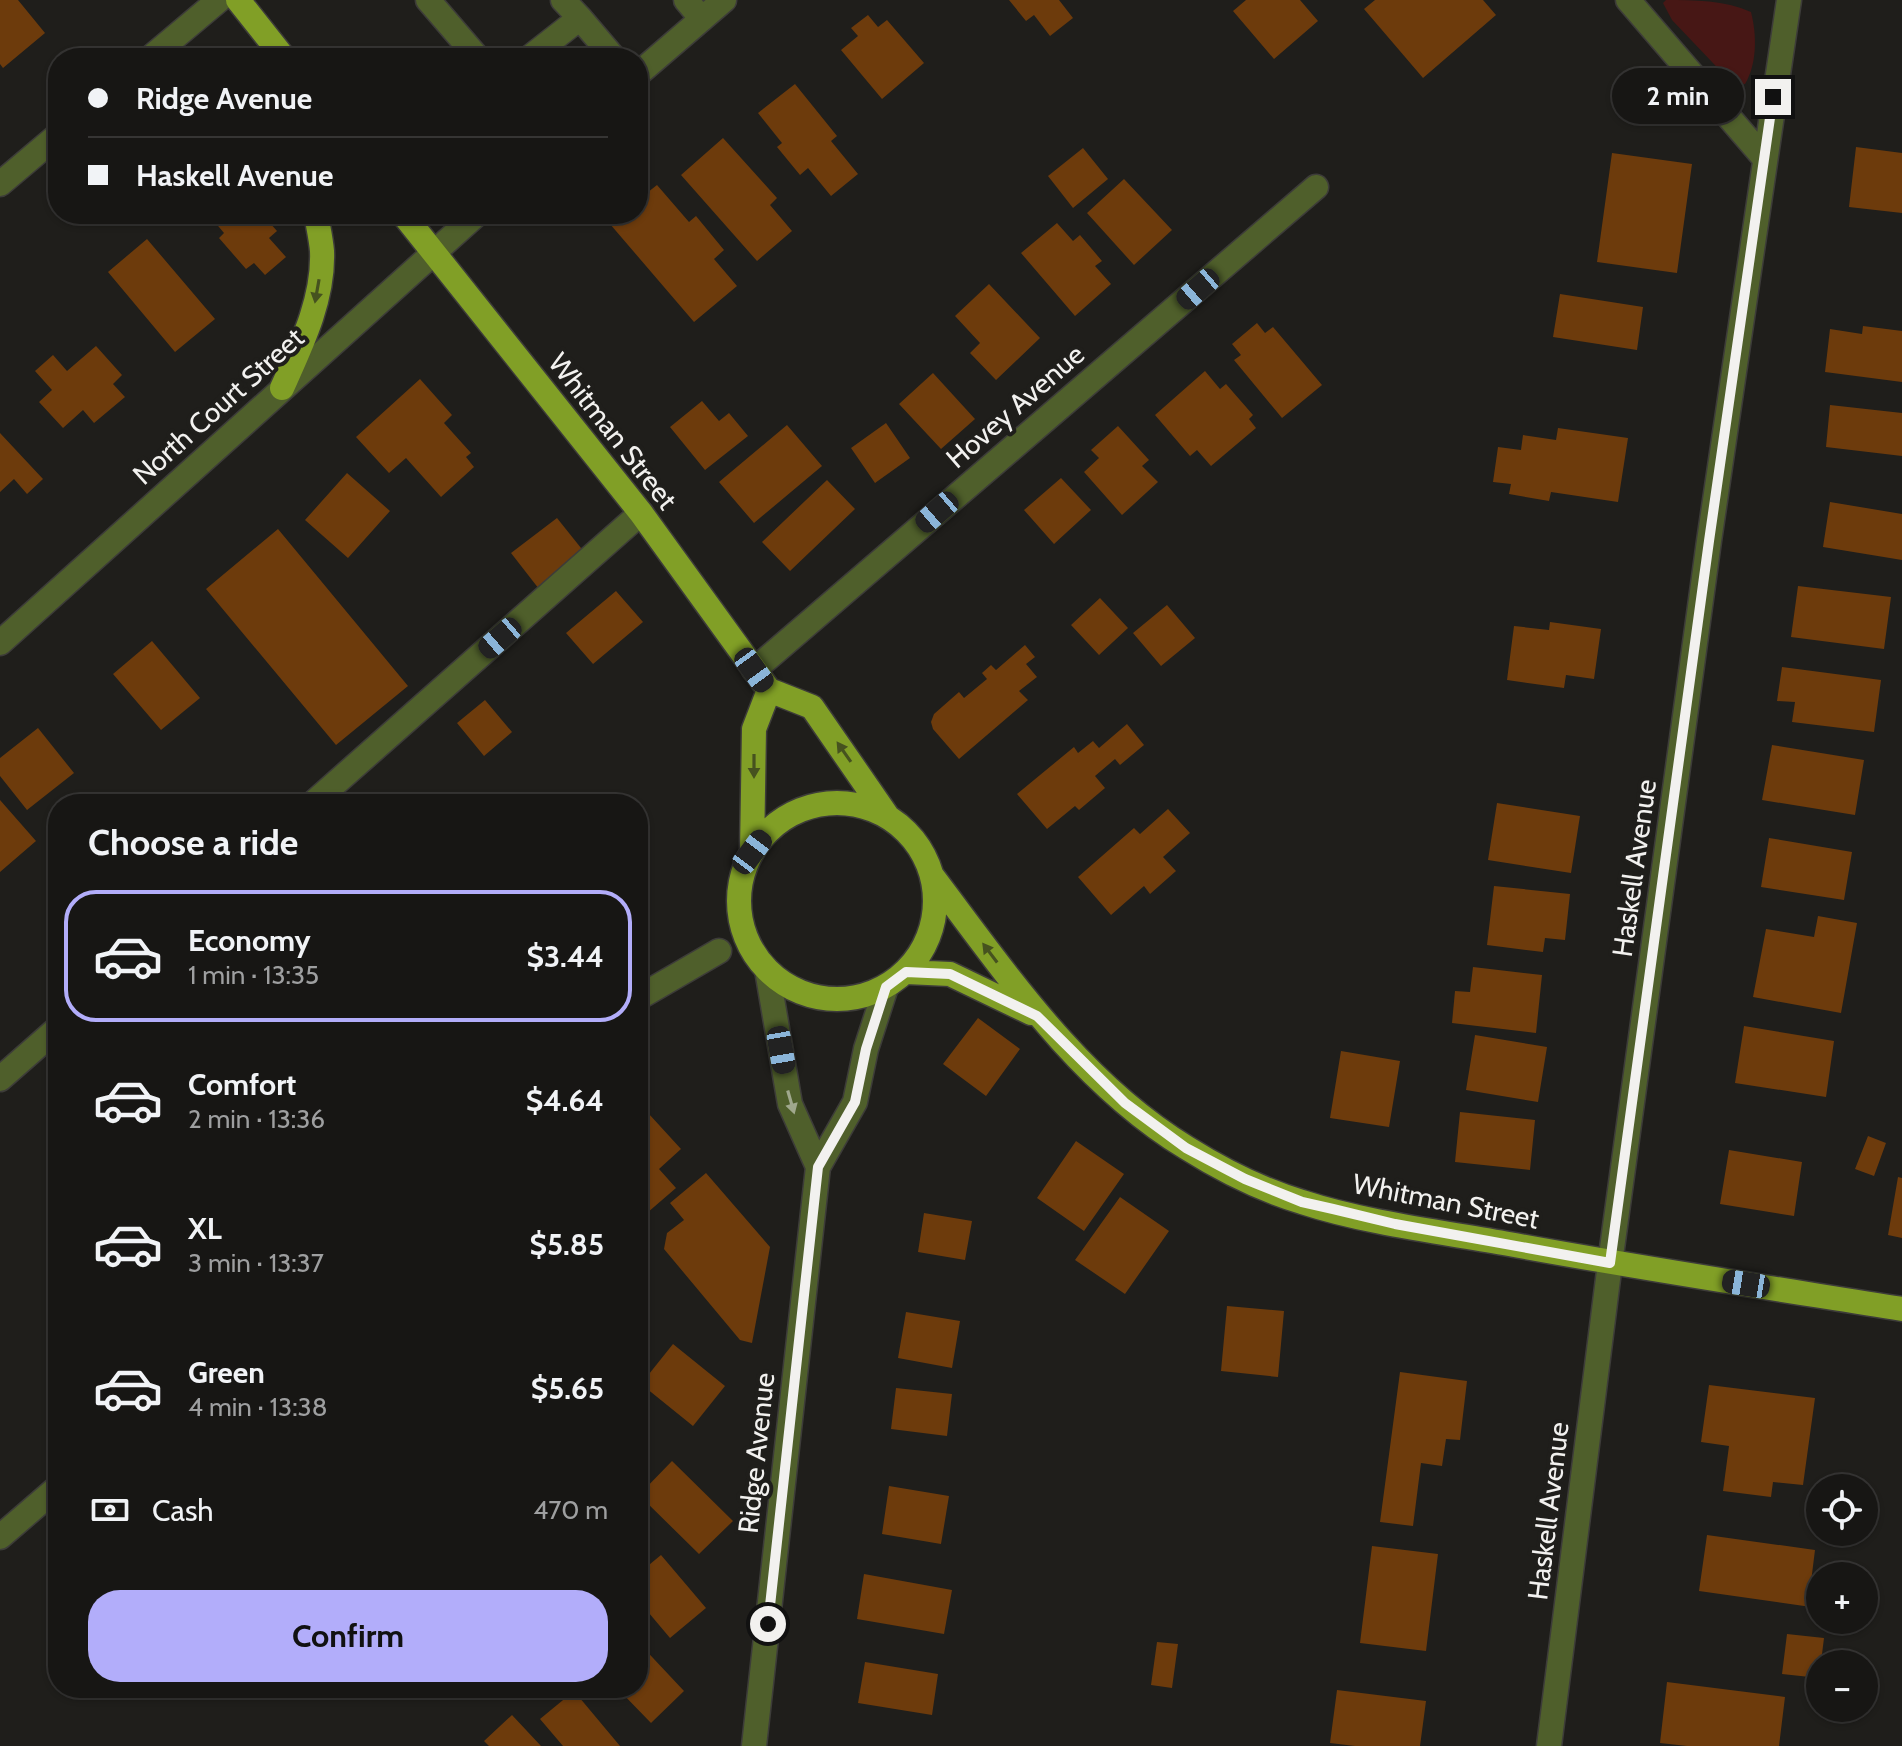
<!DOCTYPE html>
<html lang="en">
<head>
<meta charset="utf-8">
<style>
	:root { --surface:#171614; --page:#242322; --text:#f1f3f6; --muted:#9e9fa0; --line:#363534; --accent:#b2adfa }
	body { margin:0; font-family:Cabin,sans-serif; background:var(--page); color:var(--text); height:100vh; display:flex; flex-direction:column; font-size:30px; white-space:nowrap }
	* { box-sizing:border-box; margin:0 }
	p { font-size:26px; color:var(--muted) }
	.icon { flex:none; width:44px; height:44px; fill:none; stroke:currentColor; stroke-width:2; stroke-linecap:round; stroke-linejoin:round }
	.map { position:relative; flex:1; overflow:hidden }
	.drawer { position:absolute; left:48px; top:794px; width:600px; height:904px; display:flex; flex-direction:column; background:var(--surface); border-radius:32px; box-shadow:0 2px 6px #0004,0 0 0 2px var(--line) }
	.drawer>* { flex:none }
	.top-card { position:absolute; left:48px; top:48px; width:600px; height:176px; border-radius:32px; box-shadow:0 2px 6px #0004,0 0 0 2px var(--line); display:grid; align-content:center; height:176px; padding:0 40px; background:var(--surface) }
	.controls { position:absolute; left:1806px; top:1474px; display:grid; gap:16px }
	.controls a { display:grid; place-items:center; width:72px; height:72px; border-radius:50%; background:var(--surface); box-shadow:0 2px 6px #0004,0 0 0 2px var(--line); font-size:40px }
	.end { position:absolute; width:36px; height:36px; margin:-18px; border:10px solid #f2f1ef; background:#111; box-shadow:0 0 0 4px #111 }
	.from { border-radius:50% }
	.bubble { position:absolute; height:56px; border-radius:28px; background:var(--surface); box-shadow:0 2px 6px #0004,0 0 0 2px var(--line); font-size:26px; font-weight:800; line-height:56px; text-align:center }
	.car { position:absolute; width:24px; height:48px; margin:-24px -12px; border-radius:10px; box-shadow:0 0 6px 2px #0007; background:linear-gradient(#222 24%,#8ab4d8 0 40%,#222 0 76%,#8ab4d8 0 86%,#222 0) }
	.top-card b { display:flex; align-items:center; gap:28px; height:76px; font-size:30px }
	.top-card b+b { border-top:2px solid var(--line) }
	.top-card i { width:20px; height:20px; background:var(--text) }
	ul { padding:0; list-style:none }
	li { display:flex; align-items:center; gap:24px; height:132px; margin:0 16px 12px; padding:0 24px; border:4px solid transparent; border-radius:32px }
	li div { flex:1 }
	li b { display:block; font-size:30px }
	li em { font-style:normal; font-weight:800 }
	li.active { border-color:var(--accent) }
	li>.icon { width:72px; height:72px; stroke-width:1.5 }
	h2 { padding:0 40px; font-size:36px; line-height:96px }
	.pay { display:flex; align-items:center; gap:20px; height:88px; padding:0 40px; font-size:30px }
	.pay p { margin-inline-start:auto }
	.button { display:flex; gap:16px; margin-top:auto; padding:16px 40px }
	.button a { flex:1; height:92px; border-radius:32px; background:var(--accent); color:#111; font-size:32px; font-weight:800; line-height:92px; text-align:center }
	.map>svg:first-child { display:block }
	.green { fill:#471715 }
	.building { fill:#6d3b0c }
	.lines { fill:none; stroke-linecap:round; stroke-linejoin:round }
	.minor-casing { stroke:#3d3c39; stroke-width:27 }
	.major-casing { stroke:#3d3c39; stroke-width:27 }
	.minor { stroke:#4f5f2b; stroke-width:24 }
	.major { stroke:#819f26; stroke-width:24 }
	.oneway { fill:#46521f }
	.oneway2 { fill:#a0a88d }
	.route { stroke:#f2f1ef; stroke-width:10 }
	.labels { text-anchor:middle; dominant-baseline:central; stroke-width:8; stroke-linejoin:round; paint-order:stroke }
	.street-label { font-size:28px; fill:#f2f1ef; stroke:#1f1e1b }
</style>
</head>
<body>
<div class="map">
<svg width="1902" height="1746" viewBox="0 0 1902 1746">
	<rect width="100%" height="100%" fill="#1f1e1b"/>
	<path class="green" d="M1666,0C1695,0 1724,0 1751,12C1757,35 1757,64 1745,84L1732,83L1672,20L1663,3Z"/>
	<path class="building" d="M0,0H18L45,33L3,68L0,64Z
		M1009,0H1059L1073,18L1050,36L1034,15L1026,21Z
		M1246,0H1300L1318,21L1274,59L1233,11Z
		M1375,0H1483L1496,15L1423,78L1364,9Z
		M868,15L878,27L887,20L924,63L882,99L841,50L858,36L851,28Z
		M795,84L837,136L831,141L858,174L831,196L808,168L800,175L777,147L782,143L758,113Z
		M723,138L777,198L770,205L792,231L757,261L681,175Z
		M1856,147L1902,153V213L1849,207Z
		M1083,148L1108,179L1073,208L1048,176Z
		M1612,153L1692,164L1677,273L1597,262Z
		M1124,179L1172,230L1134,265L1087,213Z
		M657,185L689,222L696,216L724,250L714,259L737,286L694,322L610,224L622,214H638V200Z
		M208,214H245L247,217L251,214H262L277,231L269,238L286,257L265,275L254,263L246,269L219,238L224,233Z
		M1057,223L1073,241L1080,235L1102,261L1095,266L1111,284L1075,316L1021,253Z
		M147,239L215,319L175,352L108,272Z
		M989,284L1040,338L996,380L970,353L980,343L955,316Z
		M1560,294L1643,307L1637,350L1553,337Z
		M1257,323L1265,333L1273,327L1322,385L1282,418L1234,360L1241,355L1232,344Z
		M1863,326L1902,331V382L1825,372L1830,329L1862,334Z
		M96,346L122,375L113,384L125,397L94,423L83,410L63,428L39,402L52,390L35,371L53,355L67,371Z
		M1205,371L1220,389L1226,384L1253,415L1249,419L1256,428L1211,466L1197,450L1190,456L1155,415Z
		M933,373L975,419L941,449L899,404Z
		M420,379L452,415L444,423L471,453L466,457L474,467L441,497L406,458L389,473L356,437Z
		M702,401L719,421L729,413L748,436L705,470L670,427Z
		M1830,405L1902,413V456L1826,447Z
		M886,423L910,458L875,483L851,448Z
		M787,425L822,466L754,523L719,482Z
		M1118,426L1149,460L1142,466L1158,482L1122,515L1084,472L1099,458L1091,450Z
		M1558,428L1628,438L1618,502L1551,492L1549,501L1509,494L1511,484L1493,482L1498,447L1521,450L1523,435L1556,440Z
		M0,433L43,479L27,494L14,479L0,492Z
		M347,473L390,511L348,558L305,520Z
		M1061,478L1091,510L1054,544L1024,510Z
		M827,480L855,509L790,571L762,542Z
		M1830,502L1902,514V560L1823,547Z
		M557,518L585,553L539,589L511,553Z
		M278,529L408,686L336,745L206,589Z
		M1798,586L1891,597L1884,649L1791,637Z
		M616,591L643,622L593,664L566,633Z
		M1100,598L1128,628L1099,655L1071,625Z
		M1167,605L1195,638L1161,666L1133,633Z
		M1550,622L1601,629L1594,679L1566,675L1564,688L1507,680L1514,626L1549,630Z
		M152,641L200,698L161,730L113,674Z
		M1025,645L1035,657L1026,664L1037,677L1019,691L1028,700L959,759L933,729L931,722L934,714L959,692L964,698L987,679L982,673L991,665L996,670Z
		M1782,667L1881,680L1874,732L1792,722L1795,702L1777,701Z
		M485,700L512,732L484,756L457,723Z
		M1127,724L1144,745L1120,765L1115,759L1095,776L1105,788L1079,810L1075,806L1047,829L1017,794L1074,747L1078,753L1093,741L1099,748Z
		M38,728L74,773L27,810L0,776V758Z
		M1772,745L1864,760L1855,815L1762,800Z
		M0,800L36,841L0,872Z
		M1497,803L1580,816L1571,873L1488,860Z
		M1168,809L1190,833L1163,857L1176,871L1150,894L1144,886L1111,915L1078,877L1134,828L1140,834Z
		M1769,838L1852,852L1844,900L1761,887Z
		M1494,886L1570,894L1565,940L1545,938L1543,952L1487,945Z
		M1818,916L1857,923L1841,1013L1753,997L1766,929L1814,937Z
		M1473,967L1542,975L1536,1033L1452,1023L1455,991L1470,992Z
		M978,1018L1020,1049L986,1096L943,1064Z
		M1744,1026L1834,1041L1826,1097L1735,1083Z
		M1475,1035L1547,1047L1538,1102L1466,1090Z
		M1341,1051L1400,1061L1389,1127L1330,1118Z
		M638,1102L681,1149L659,1169L676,1188L647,1213L638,1203Z
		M1460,1112L1535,1120L1530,1170L1455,1162Z
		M1868,1136L1886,1143L1874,1176L1855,1169Z
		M1076,1141L1124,1174L1084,1231L1037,1198Z
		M1729,1150L1802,1162L1794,1216L1720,1204Z
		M706,1173L770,1247L752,1343L740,1340L664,1249L667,1233L684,1220L670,1203Z
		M1898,1177L1902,1178V1238L1888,1235Z
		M1120,1197L1169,1231L1125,1294L1075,1260Z
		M924,1213L972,1221L965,1260L918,1252Z
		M1227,1306L1284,1311L1278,1377L1221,1371Z
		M906,1312L960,1321L952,1368L898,1358Z
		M673,1344L725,1386L693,1426L641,1384Z
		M1400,1372L1467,1381L1460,1440L1446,1439L1442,1466L1421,1463L1413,1526L1380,1522Z
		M1709,1385L1815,1398L1803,1485L1773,1482L1771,1497L1723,1491L1729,1446L1701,1442Z
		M896,1388L952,1394L947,1436L891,1429Z
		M672,1461L733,1521L699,1554L639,1495Z
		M889,1486L949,1496L941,1544L882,1534Z
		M1707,1535L1815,1550L1811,1582L1820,1583L1818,1608L1699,1591Z
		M1372,1546L1438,1554L1426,1651L1360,1643Z
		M661,1555L706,1608L670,1638L638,1600V1574Z
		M864,1574L952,1590L944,1634L857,1619Z
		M1787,1634L1824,1638L1819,1678L1782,1674Z
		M638,1642L684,1691L651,1723L617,1688H638Z
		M1157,1642L1178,1644L1172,1688L1151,1685Z
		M865,1662L938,1674L932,1715L858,1703Z
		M1667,1682L1785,1697L1779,1746H1687L1660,1743Z
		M1337,1690L1426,1701L1420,1746H1355L1330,1743Z
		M574,1691L620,1746H563L540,1719Z
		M512,1715L541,1746H489L484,1741Z"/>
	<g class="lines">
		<g class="minor-casing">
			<path id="minor" d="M428,0L478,58
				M563,0L580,18
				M686,0L702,19
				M1628,0L1765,159
				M150,58L219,0
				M529,58L580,18L614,58
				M638,74L724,0
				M0,184L58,135
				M0,643L477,214
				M754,670L1316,187
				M312,804L641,513
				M767,970L790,1104L818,1167
				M638,998L719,951
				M0,1079L58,1028
				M0,1537L58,1487
				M754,1746L818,1167L855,1102L866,1049L886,987
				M1549,1746L1610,1263L1709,541L1789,0"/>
		</g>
		<g class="major-casing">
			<path id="major" d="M238,0L284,58
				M403,214L641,513L769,690L812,707L888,817
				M282,388C301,346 324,299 322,251C321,239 318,226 316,214
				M739 901a98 98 0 1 1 196 0a98 98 0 1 1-196 0Z
				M752,852L754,729L769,690
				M933,877C1007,975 1080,1083 1187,1148C1222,1170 1262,1190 1302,1202C1366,1223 1442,1232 1509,1244C1639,1268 1771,1288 1902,1309
				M906,972L950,974L1031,1013"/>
		</g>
		<use href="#minor" class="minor"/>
		<use href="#major" class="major"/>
	</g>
	<defs><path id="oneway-solid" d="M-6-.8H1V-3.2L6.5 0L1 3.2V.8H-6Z" transform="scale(2)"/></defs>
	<g class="oneway">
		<use href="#oneway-solid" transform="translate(317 291) rotate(100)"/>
		<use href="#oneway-solid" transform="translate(844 752) rotate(-125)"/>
		<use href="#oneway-solid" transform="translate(754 766) rotate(90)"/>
		<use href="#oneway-solid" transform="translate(990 953) rotate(-127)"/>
	</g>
	<use class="oneway2" href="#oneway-solid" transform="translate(791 1102) rotate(74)"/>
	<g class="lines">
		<path class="route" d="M768,1624L818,1167L855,1102L866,1049L886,987L906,972L950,974L1037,1016L1125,1103L1186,1148L1245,1179L1302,1202L1333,1209L1395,1224L1610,1263L1709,541L1773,97"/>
	</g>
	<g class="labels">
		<g class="street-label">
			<text transform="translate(218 406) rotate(-42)">North Court Street</text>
			<text transform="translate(1015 406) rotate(-41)">Hovey Avenue</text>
			<text transform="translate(613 431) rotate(52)">Whitman Street</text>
			<text transform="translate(1634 868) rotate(-82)">Haskell Avenue</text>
			<text transform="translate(1446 1201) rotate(11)">Whitman Street</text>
			<text transform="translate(756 1453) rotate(-84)">Ridge Avenue</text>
			<text transform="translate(1548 1511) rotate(-83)">Haskell Avenue</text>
		</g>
	</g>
</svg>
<div class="controls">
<a><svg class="icon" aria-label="locate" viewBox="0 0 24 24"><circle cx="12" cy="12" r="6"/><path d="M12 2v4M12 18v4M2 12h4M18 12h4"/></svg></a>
<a>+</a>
<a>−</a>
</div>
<i class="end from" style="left:768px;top:1624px"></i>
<i class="end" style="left:1773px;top:97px"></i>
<div class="bubble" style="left:1612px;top:68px;width:132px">2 min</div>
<i class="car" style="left:1198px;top:289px;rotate:229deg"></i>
<i class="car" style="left:937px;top:512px;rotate:229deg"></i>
<i class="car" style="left:500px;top:638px;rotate:229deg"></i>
<i class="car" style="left:754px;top:670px;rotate:144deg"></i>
<i class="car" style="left:752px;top:852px;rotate:37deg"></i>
<i class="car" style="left:781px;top:1050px;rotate:170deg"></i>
<i class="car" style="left:1746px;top:1284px;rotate:279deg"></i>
<div class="top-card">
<b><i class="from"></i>Ridge Avenue</b>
<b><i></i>Haskell Avenue</b>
</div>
<section class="drawer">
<h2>Choose a ride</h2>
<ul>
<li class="active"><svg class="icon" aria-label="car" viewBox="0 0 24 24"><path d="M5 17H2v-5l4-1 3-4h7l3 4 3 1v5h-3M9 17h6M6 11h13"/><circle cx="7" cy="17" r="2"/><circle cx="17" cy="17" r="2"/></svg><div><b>Economy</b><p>1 min · 13:35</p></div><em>$3.44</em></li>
<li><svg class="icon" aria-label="car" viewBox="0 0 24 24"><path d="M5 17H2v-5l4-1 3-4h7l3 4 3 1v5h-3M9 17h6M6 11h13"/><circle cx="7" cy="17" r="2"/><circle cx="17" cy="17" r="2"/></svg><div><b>Comfort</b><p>2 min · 13:36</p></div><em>$4.64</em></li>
<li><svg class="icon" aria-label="car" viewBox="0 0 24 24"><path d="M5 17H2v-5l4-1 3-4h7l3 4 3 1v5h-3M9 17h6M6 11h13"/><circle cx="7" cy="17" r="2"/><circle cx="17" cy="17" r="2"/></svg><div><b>XL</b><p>3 min · 13:37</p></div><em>$5.85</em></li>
<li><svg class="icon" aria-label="car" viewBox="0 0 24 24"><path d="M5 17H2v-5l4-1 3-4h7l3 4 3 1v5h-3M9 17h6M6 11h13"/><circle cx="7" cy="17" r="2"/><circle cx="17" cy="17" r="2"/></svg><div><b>Green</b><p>4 min · 13:38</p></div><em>$5.65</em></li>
</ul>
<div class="pay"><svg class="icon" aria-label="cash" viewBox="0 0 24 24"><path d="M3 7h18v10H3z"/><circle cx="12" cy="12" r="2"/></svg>Cash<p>470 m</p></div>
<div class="button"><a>Confirm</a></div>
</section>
</div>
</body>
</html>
